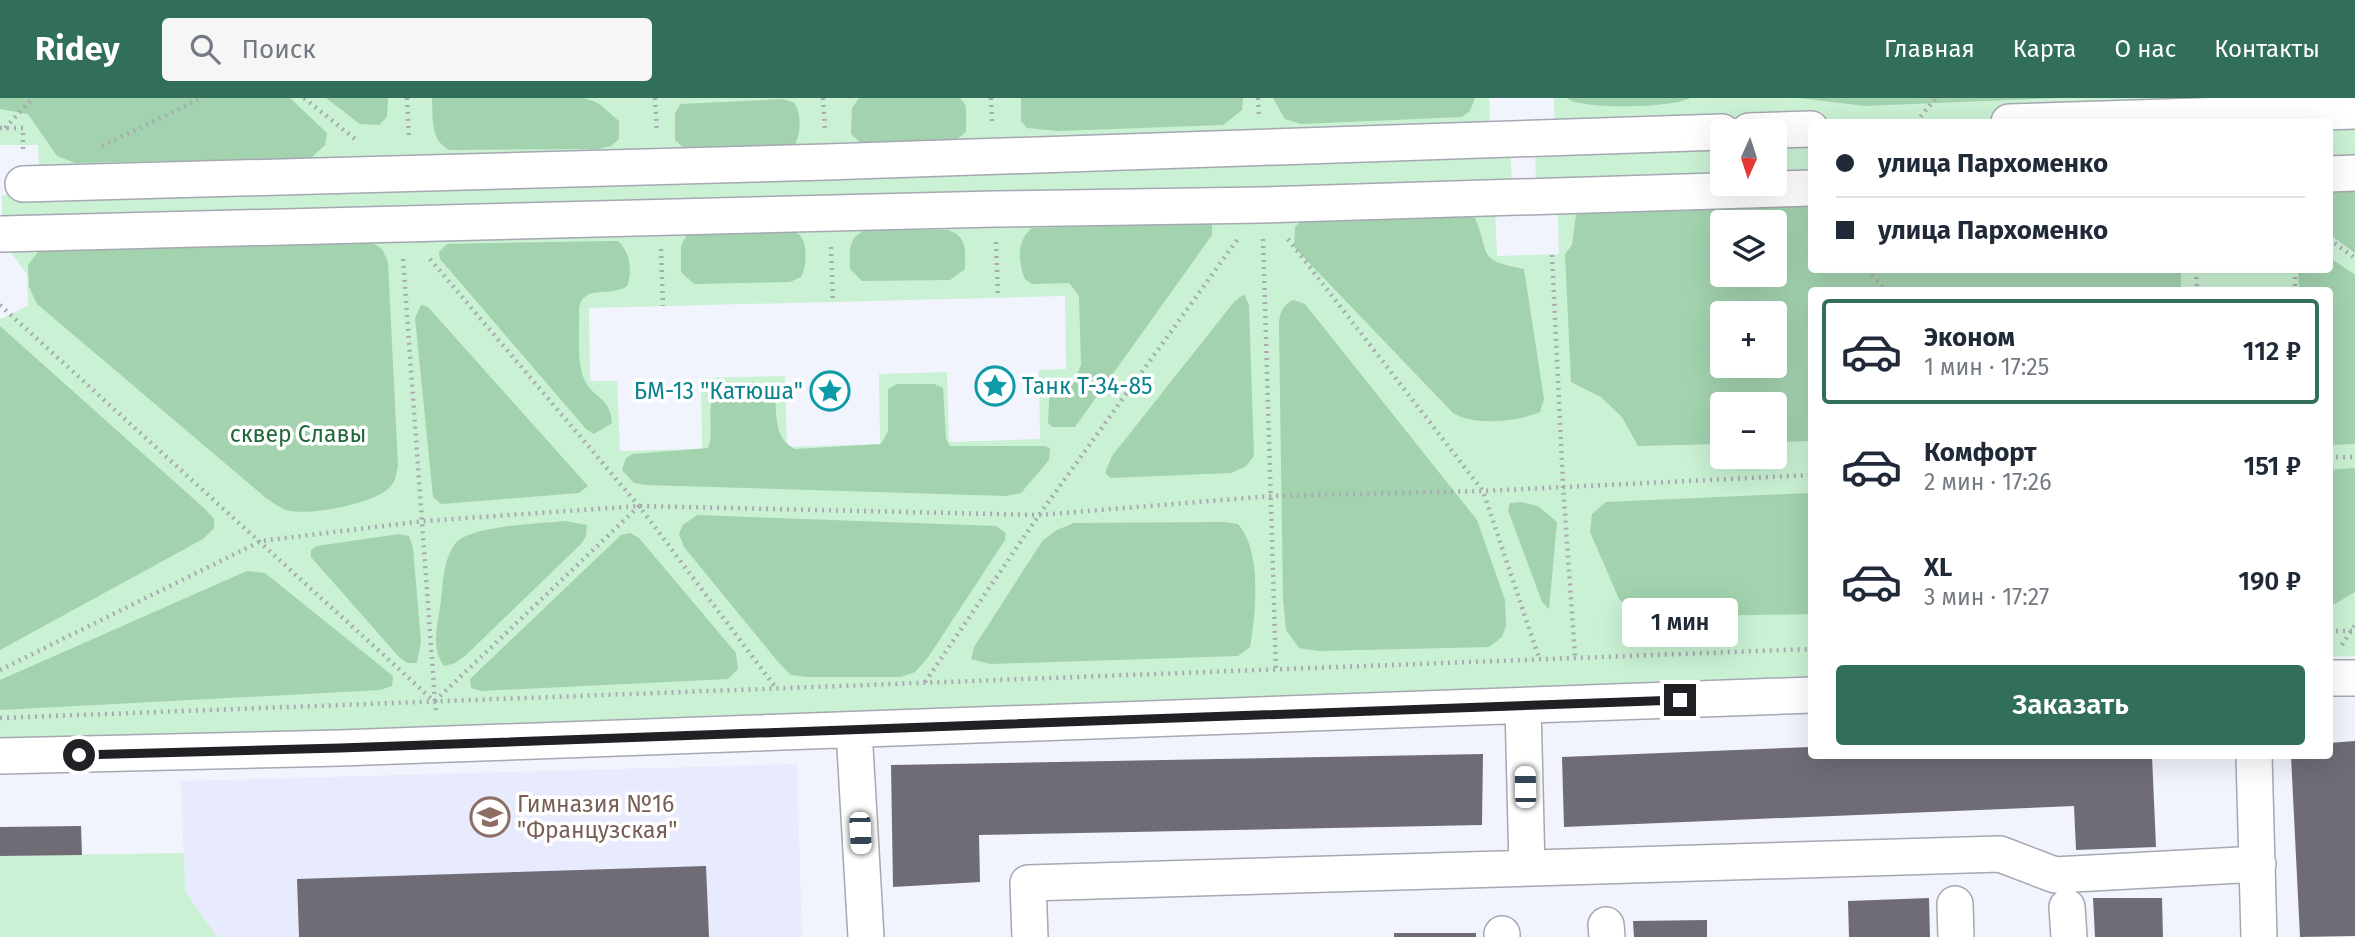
<!DOCTYPE html>
<html lang="ru">
<head>
<meta charset="utf-8">
<style>
	:root { --surface:#fff; --page:#f6f6f7; --text:#1f2937; --muted:#747a83; --line:#e0e1e3; --accent:#316f5b }
	body { margin:0; font-family:"Fira Sans",sans-serif; background:var(--page); color:var(--text); height:100vh; display:flex; flex-direction:column; font-size:26px; white-space:nowrap }
	* { box-sizing:border-box; margin:0 }
	p { font-size:23px; color:var(--muted) }
	.icon { flex:none; width:38px; height:38px; fill:none; stroke:currentColor; stroke-width:2; stroke-linecap:round; stroke-linejoin:round }
	.map { position:relative; flex:1; overflow:hidden }
	.panel { position:absolute; left:1808px; top:189px; width:525px; height:472px; display:flex; flex-direction:column; background:var(--surface); border-radius:7px; box-shadow:0 7px 28px #0002 }
	.panel>* { flex:none }
	.top-card { position:absolute; left:1808px; top:21px; width:525px; height:154px; border-radius:7px; box-shadow:0 7px 28px #0002; display:grid; align-content:center; height:154px; padding:0 28px; background:var(--surface) }
	.needle { width:46px; rotate:183deg }
	.controls { position:absolute; left:1710px; top:21px; display:grid; gap:14px }
	.controls a { display:grid; place-items:center; width:77px; height:77px; border-radius:7px; background:var(--surface); box-shadow:0 7px 28px #0002; font-size:35px }
	.end { position:absolute; width:32px; height:32px; margin:-16px; border:9px solid #202125; background:#fff; box-shadow:0 0 0 4px #fff }
	.from { border-radius:50% }
	.bubble { position:absolute; height:49px; border-radius:7px; background:var(--surface); box-shadow:0 7px 28px #0002; font-size:23px; font-weight:600; line-height:49px; text-align:center }
	.car { position:absolute; width:21px; height:42px; margin:-21px -10px; border-radius:9px; box-shadow:0 0 5px 2px #0007; background:linear-gradient(#fff 24%,#345 0 40%,#fff 0 76%,#345 0 86%,#fff 0) }
	.top-card b { display:flex; align-items:center; gap:24px; height:66px; font-size:26px }
	.top-card b+b { border-top:2px solid var(--line) }
	.top-card i { width:18px; height:18px; background:var(--text) }
	ul { padding:12px 0 0; list-style:none }
	li { display:flex; align-items:center; gap:21px; height:105px; margin:0 14px 10px; padding:0 14px; border:4px solid transparent; border-radius:7px }
	li div { flex:1 }
	li b { display:block; font-size:26px }
	li em { font-style:normal; font-weight:600 }
	li.selected { border-color:var(--accent) }
	li>.icon { width:63px; height:63px; stroke-width:1.5 }
	.cta { display:flex; gap:14px; margin-top:auto; padding:14px 28px }
	.cta a { flex:1; height:80px; border-radius:7px; background:var(--accent); color:#fff; font-size:28px; font-weight:600; line-height:80px; text-align:center }
	header { display:flex; align-items:center; gap:42px; box-sizing:border-box; height:98px; padding:0 35px; background:var(--accent); color:#fff }
	header strong { font-size:33px }
	nav { display:flex; gap:38px; margin-inline-start:auto; font-size:24px }
	.search { width:490px; height:63px; background:var(--page); display:flex; align-items:center; gap:18px; box-sizing:border-box; padding:0 24px; border-radius:7px; color:var(--muted); font-size:26px }
	.map>svg:first-child { display:block }
	.built { fill:#e7ebfd }
	.green { fill:#caf1d3; fill-rule:evenodd }
	.forest { fill:#a2d2ae; fill-rule:evenodd }
	.building { fill:#6f6c76 }
	.lines { fill:none; stroke-linecap:round; stroke-linejoin:round }
	.minor-casing { stroke:#a5a8b2; stroke-width:38 }
	.path { stroke:#a9abb2; stroke-width:4.5; stroke-dasharray:2 5; stroke-linecap:butt }
	.minor { stroke:#fff; stroke-width:35 }
	.route { stroke:#202125; stroke-width:9 }
	.labels { text-anchor:middle; dominant-baseline:central; stroke-width:7; stroke-linejoin:round; paint-order:stroke }
	.culture-label { font-size:23px; fill:#0d838f; stroke:#fff; text-anchor:start }
	.park-label { font-size:23px; fill:#20683b; stroke:#fff }
	.education-label { font-size:23px; fill:#785e54; stroke:#fff; text-anchor:start }
</style>
</head>
<body>
<header>
<strong>Ridey</strong>
<div class="search"><svg class="icon" aria-label="search" viewBox="0 0 24 24"><circle cx="10" cy="10" r="6"/><path d="M15 15l6 6"/></svg>Поиск</div>
<nav><a>Главная</a><a>Карта</a><a>О нас</a><a>Контакты</a></nav>
</header>
<div class="map">
<svg width="2355" height="839" viewBox="0 0 2355 839">
	<rect width="100%" height="100%" fill="#f2f4fd"/>
	<path class="built" d="M797,666L802,839H217L185,793L181,683Z"/>
	<path class="green" d="M0,0H1489L1491,50H1510L1512,84L1494,86L1497,158L1559,156L1557,84H1536L1535,49L1555,48L1554,0H2194V24H1811V172H2329V24L2355,0V558L2329,559V192H1811V578L418,631L0,641V221L28,208L27,176L2,143V97L40,96L38,47H0ZM1722,33H1774V86H1722ZM1722,124H1774V177H1722ZM1065,198L1066,271L1039,272L1040,341L949,344L947,274L879,276L880,346L787,349L785,278L701,280L702,351L620,353L617,283H590L589,210ZM1722,215H1774V268H1722ZM1722,306H1774V359H1722Z
		M184,755L185,793L217,839H0V758Z"/>
	<path class="forest" d="M0,0H290L327,35L325,47L311,60L75,65L57,58L28,16L0,11Z
		M326,0H388L387,19L379,27L360,26Z
		M432,0H584L598,5L619,23V41L611,48L598,51L450,52C430,43 433,20 432,0Z
		M859,0H960L966,8V34L951,46L864,48L851,36L852,10Z
		M1021,0H1243V1L1242,12L1223,27L1058,33L1027,30L1021,23Z
		M1273,0H1475L1470,13L1462,19L1301,26L1285,21Z
		M1567,0H1690C1675,10 1579,12 1567,0Z
		M1798,0H2059L1865,8Z
		M782,1L793,4C802,13 801,35 795,47L785,52L688,54L675,42V16L680,6Z
		M2355,82V155L2329,136V83Z
		M1811,105V172H2181V192H1811V343L1775,344L1774,306H1722V346L1638,348L1622,319L1601,299L1571,284L1565,156L1572,147L1576,117L1587,111ZM1722,124H1774V177H1722ZM1722,215H1774V268H1722Z
		M1466,118L1475,120C1491,158 1476,162 1524,171L1544,301L1540,314C1517,324 1474,328 1453,315L1294,149L1295,129L1304,120Z
		M1208,125L1212,127V137L1075,329H1052L1048,325L1050,288L1069,285L1076,279L1081,267L1079,198L1069,185L1032,186L1025,181C1018,164 1016,143 1032,130Z
		M866,132H948C968,139 965,152 965,171L950,182L862,183L850,171C850,154 847,139 866,132Z
		M788,133L799,136C808,145 807,168 801,179L790,184L694,186L681,174V148L686,138L696,135Z
		M370,143L382,151L388,164L398,368C396,376 396,383 390,389C374,406 313,417 290,413C282,412 274,405 266,400L37,206L29,189L28,167L41,150Z
		M609,143H618C630,154 633,173 627,188C611,200 584,185 579,210C580,231 576,262 584,281C593,301 610,298 612,325L594,336L586,331L440,161L439,154L447,146Z
		M2329,159L2355,177V346L2329,347V192H2299L2298,172H2329Z
		M1244,196L1249,207L1254,358L1245,369L1231,375L1111,380L1105,375L1112,358L1234,204Z
		M1293,202L1305,206L1477,422L1505,502L1506,528L1502,539L1489,549L1318,553L1299,550L1286,532L1283,501L1279,229C1279,217 1281,208 1293,202Z
		M421,207L428,209L588,388L579,395L441,406L433,399L415,220Z
		M0,228L205,411L214,421V430L203,441L0,552Z
		M897,286H934L943,290L946,341L950,348H1044L1050,350L1049,362L1021,395L1006,398L646,387L634,385L622,372L626,360L633,356L708,350C716,332 702,303 721,290L766,289L774,293C778,316 772,339 795,351L881,346L888,333V291Z
		M2355,370V494L2335,506H2329V372Z
		M1811,395V516L1654,519L1631,512L1619,501L1590,434L1592,416L1606,404Z
		M1521,404L1538,408L1557,424L1549,511L1542,504L1508,412L1510,405Z
		M697,417L996,428L1006,435L1005,442L927,561L915,574L901,579H808L791,577L779,565L684,449L679,436L683,427Z
		M565,423L587,427L586,438L581,446L466,557L455,565L444,568C431,550 437,530 440,510C443,491 442,463 455,446C470,427 540,426 565,423Z
		M1224,424L1238,426C1262,453 1256,514 1250,549L1238,558L990,566L971,561L974,549L1043,442L1057,432L1074,425Z
		M630,435L639,440L736,555L738,571L728,581L481,593L471,590L470,581L621,437Z
		M399,436L409,438L413,450L421,544L417,565H407L399,559L311,459V452L317,448Z
		M247,473L265,475L393,578L392,588L380,592L0,612V582Z"/>
	<path class="building" d="M2355,643V838L2300,839L2291,658H2329V645Z
		M1811,649V658H2152L2156,749L2076,752L2074,708L1564,729L1562,659Z
		M1483,656L1482,727L979,737L980,784L893,789L891,667Z
		M81,728L82,757L0,758V729Z
		M706,768L709,839H299L297,781Z
		M1929,800L1930,839H1849L1848,803Z
		M2093,800H2162L2163,839H2095Z
		M1707,822V839H1634L1633,823Z
		M1394,835H1476V839H1394Z"/>
	<g class="lines">
		<g class="minor-casing">
			<path id="minor" d="M2009,24L2355,13
				M1749,33L1811,31
				M2329,76L2355,75
				M23,86L826,64L1722,34
				M2,136L995,111L1262,107L1811,90
				M2329,580H2355
				M1523,608L1527,770
				M854,632L866,839
				M0,658L340,650L1811,597
				M2254,658L2259,839
				M1955,806L1956,839
				M2067,809L2069,839
				M1606,827L1607,839
				M1502,836V839
				M1030,839L1028,785L2000,756L2055,777L2258,766"/>
		</g>
		<path class="path" d="M304,0L355,41
			M407,0L409,41
			M655,0L657,34
			M823,0L825,31
			M991,0L992,24
			M1258,0L1259,17
			M1916,24L1936,0
			M0,30H23V53
			M5,30L33,0
			M102,48L202,0
			M1263,141L1276,573
			M1288,141L1483,393L1539,560
			M2329,141L2355,160
			M996,144L998,199
			M831,149L833,204
			M661,151L663,208
			M1552,157L1563,387L1575,559
			M403,161L435,604
			M430,161L639,408L776,590
			M1867,172L1886,192
			M2196,172L2197,192
			M2295,172V192
			M0,207L435,604L436,613
			M2329,359H2355
			M2329,533H2355
			M2342,547L2355,527
			M0,572L261,443L424,423L639,408L1039,417L1271,398L1483,393L1811,377
			M925,584L1039,417L1237,142
			M435,603L639,408
			M0,620L1811,551"/>
		<use href="#minor" class="minor"/>
	</g>
	<g class="lines">
		<path class="route" d="M79,657L340,650L1680,602"/>
	</g>
	<defs>
		<g id="sight-ring" transform="scale(2.0125)"><circle r="9.5" fill="#fff" stroke="#0f9aa8" stroke-width="1.5"/><path d="M0-6L1.8-2.2L6-1.7L2.9 1.2L3.7 5.4L0 3.3L-3.7 5.4L-2.9 1.2L-6-1.7L-1.8-2.2Z" fill="#0f9aa8"/></g>
		<g id="school-ring" transform="scale(2.0125)"><circle r="9.5" fill="#fff" stroke="#8d6e63" stroke-width="1.5"/><path d="M0-5L7-2L0 1L-7-2ZM-4 1L0 2.5L4 1V4Q0 6-4 4Z" fill="#8d6e63"/></g>
	</defs>
	<g fill-rule="evenodd">
		<use href="#sight-ring" x="995" y="288"/>
		<use href="#sight-ring" x="830" y="293"/>
		<use href="#school-ring" x="490" y="719"/>
	</g>
	<g class="labels">
		<g class="culture-label">
			<text x="1022" y="288">Танк Т-34-85</text>
			<text x="803" y="293" text-anchor="end">БМ-13 "Катюша"</text>
		</g>
		<g class="park-label">
			<text x="298" y="336">сквер Славы</text>
		</g>
		<g class="education-label">
			<text x="517" y="706">Гимназия №16<tspan x="517" dy="26">"Французская"</tspan></text>
		</g>
	</g>
</svg>
<div class="controls">
<a><svg class="needle" viewBox="-14 -14 28 28"><path d="M0-13l5 13h-10z" fill="#e53935"/><path d="M0 13l5-13h-10z" fill="#747a83"/></svg></a>
<a><svg class="icon" aria-label="layers" viewBox="0 0 24 24"><path d="M12 4l9 5-9 5-9-5zM3 14l9 5 9-5"/></svg></a>
<a>+</a>
<a>−</a>
</div>
<i class="end from" style="left:79px;top:657px"></i>
<i class="end" style="left:1680px;top:602px"></i>
<div class="bubble" style="left:1622px;top:500px;width:116px">1 мин</div>
<i class="car" style="left:1525px;top:689px;rotate:359deg"></i>
<i class="car" style="left:860px;top:735px;rotate:177deg"></i>
<div class="top-card">
<b><i class="from"></i>улица Пархоменко</b>
<b><i></i>улица Пархоменко</b>
</div>
<section class="panel">
<ul>
<li class="selected"><svg class="icon" aria-label="car" viewBox="0 0 24 24"><path d="M5 17H2v-5l4-1 3-4h7l3 4 3 1v5h-3M9 17h6M6 11h13"/><circle cx="7" cy="17" r="2"/><circle cx="17" cy="17" r="2"/></svg><div><b>Эконом</b><p>1 мин · 17:25</p></div><em>112 ₽</em></li>
<li><svg class="icon" aria-label="car" viewBox="0 0 24 24"><path d="M5 17H2v-5l4-1 3-4h7l3 4 3 1v5h-3M9 17h6M6 11h13"/><circle cx="7" cy="17" r="2"/><circle cx="17" cy="17" r="2"/></svg><div><b>Комфорт</b><p>2 мин · 17:26</p></div><em>151 ₽</em></li>
<li><svg class="icon" aria-label="car" viewBox="0 0 24 24"><path d="M5 17H2v-5l4-1 3-4h7l3 4 3 1v5h-3M9 17h6M6 11h13"/><circle cx="7" cy="17" r="2"/><circle cx="17" cy="17" r="2"/></svg><div><b>XL</b><p>3 мин · 17:27</p></div><em>190 ₽</em></li>
</ul>
<div class="cta"><a>Заказать</a></div>
</section>
</div>
</body>
</html>
